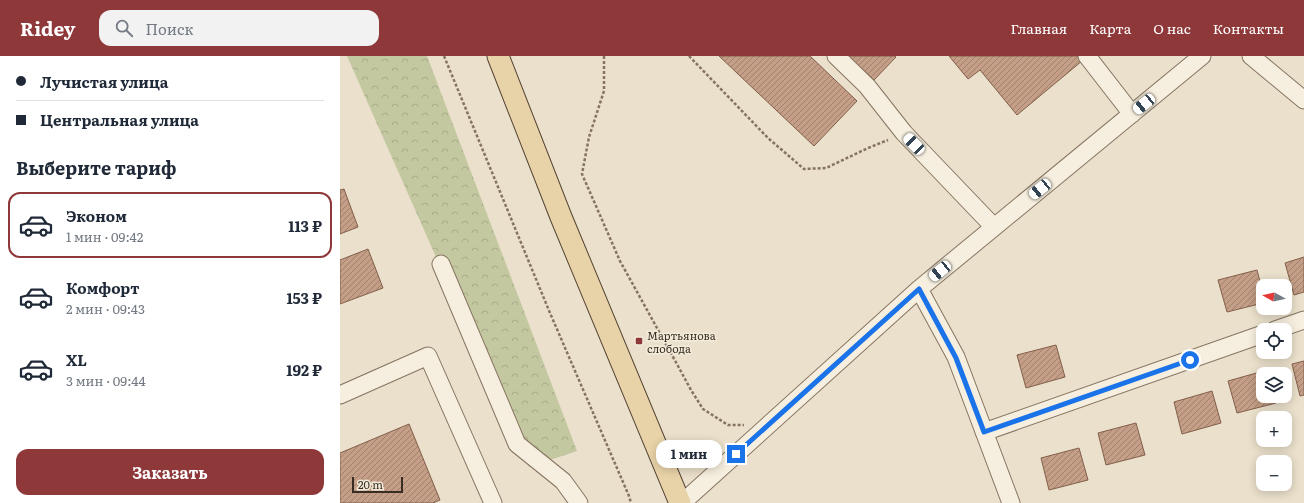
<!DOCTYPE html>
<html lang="ru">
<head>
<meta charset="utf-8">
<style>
	:root { --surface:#fff; --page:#f2f2f3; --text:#1f2937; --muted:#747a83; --line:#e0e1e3; --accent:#8e383a }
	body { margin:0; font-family:Literata,serif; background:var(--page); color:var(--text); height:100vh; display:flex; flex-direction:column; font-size:15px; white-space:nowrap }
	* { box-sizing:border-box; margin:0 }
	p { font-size:13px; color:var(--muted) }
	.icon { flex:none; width:22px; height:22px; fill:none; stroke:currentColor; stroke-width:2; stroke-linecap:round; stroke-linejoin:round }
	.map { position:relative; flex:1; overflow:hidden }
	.drawer { display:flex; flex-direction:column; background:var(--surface); width:340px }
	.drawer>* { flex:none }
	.top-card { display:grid; align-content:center; height:88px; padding:0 16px; background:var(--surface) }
	.needle { width:26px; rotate:278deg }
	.fabs { position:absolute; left:916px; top:223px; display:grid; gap:8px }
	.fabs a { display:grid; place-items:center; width:36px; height:36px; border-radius:8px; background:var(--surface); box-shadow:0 2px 10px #0003; font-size:20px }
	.scale { position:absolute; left:12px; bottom:10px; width:51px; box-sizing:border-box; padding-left:4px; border:2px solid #382d23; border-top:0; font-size:11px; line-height:14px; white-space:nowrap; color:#382d23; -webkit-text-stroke:3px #f3ebda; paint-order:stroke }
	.end { position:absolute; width:18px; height:18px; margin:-9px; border:5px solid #1a73e8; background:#fff; box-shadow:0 0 0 2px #fff }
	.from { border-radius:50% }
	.bubble { position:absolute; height:28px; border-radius:12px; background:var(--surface); box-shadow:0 2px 10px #0003; font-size:13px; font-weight:700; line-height:28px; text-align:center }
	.car { position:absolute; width:12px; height:24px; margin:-12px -6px; border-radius:5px; box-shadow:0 0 3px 1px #0007; background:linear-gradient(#fff 24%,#345 0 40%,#fff 0 76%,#345 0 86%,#fff 0) }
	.top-card b { display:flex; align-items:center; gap:14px; height:38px; font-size:15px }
	.top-card b+b { border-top:1px solid var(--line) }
	.top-card i { width:10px; height:10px; background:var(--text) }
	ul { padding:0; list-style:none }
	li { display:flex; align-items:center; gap:12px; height:66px; margin:0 8px 6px; padding:0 8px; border:2px solid transparent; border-radius:12px }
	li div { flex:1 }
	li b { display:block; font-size:15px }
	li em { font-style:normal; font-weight:700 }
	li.selected { border-color:var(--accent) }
	li>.icon { width:36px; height:36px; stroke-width:1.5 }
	h2 { padding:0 16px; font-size:18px; line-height:48px }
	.primary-button { display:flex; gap:8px; margin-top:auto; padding:8px 16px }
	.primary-button a { flex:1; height:46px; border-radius:12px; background:var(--accent); color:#fff; font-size:16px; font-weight:700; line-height:46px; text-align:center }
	header { display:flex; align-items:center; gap:24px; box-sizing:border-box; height:56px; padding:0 20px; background:var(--accent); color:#fff }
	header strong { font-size:19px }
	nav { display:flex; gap:22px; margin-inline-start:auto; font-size:14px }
	.search { width:280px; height:36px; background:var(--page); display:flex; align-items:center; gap:10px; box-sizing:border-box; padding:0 14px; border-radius:12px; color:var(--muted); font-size:15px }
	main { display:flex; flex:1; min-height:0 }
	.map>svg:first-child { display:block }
	.forest { fill:url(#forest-crowns) }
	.building { fill:url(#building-hatch); stroke:#825f4a }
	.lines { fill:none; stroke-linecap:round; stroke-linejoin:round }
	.minor-casing { stroke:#867461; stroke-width:19 }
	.major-casing { stroke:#544334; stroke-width:23 }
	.path { stroke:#867461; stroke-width:2.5; stroke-dasharray:3 2; stroke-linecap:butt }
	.minor { stroke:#f6eede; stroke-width:17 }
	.major { stroke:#e8d3a8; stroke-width:21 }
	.route { stroke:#1a73e8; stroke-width:5 }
	.poi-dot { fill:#8e383a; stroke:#f3ebda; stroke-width:1.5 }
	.labels { text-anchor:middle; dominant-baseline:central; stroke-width:3; stroke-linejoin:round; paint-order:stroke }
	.poi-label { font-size:11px; fill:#382d23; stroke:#f3ebda; text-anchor:start }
</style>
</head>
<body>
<header>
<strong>Ridey</strong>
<div class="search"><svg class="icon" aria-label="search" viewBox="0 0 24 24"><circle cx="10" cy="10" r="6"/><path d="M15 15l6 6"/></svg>Поиск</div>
<nav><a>Главная</a><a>Карта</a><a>О нас</a><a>Контакты</a></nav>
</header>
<main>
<section class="drawer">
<div class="top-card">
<b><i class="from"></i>Лучистая улица</b>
<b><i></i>Центральная улица</b>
</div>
<h2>Выберите тариф</h2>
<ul>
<li class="selected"><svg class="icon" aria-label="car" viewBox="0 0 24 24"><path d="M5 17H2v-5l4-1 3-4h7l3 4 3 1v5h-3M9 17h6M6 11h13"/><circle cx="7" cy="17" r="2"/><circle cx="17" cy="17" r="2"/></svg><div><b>Эконом</b><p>1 мин · 09:42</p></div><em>113 ₽</em></li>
<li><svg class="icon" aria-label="car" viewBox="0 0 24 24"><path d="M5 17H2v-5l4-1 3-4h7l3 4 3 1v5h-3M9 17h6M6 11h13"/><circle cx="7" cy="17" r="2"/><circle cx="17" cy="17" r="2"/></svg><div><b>Комфорт</b><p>2 мин · 09:43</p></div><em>153 ₽</em></li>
<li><svg class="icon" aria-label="car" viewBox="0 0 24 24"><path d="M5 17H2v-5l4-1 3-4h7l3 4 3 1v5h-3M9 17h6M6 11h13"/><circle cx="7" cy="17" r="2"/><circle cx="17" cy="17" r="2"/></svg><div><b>XL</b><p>3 мин · 09:44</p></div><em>192 ₽</em></li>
</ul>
<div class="primary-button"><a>Заказать</a></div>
</section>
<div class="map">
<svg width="964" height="447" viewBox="0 0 964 447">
	<defs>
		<pattern id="forest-crowns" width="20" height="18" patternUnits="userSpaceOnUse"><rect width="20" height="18" fill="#c4c8a0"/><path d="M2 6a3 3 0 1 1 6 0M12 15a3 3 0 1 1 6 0" fill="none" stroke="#a9ac8a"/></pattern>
		<pattern id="building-hatch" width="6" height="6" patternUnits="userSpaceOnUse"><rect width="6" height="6" fill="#c49e86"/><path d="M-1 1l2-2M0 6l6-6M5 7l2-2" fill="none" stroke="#a0816d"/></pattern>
	</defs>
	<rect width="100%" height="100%" fill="#eae0cb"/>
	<path class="forest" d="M7,0H87L237,395L189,411Z"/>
	<path class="building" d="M379,0H470L517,45L474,90Z
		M508,0H555L556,1L534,24Z
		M609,0H738L742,5L677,59L640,14L628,23Z
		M4,133L18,171L0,178V134Z
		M28,193L43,232L0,248V204Z
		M964,201V236L954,239L945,207Z
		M917,214L923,237V247L887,256L878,224Z
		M716,289L725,321L686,332L677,299Z
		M964,305V339L960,340L952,308Z
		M927,314L928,318H923V340H934L936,347L897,357L888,325Z
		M872,335L881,367L842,378L834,346Z
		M796,367L805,399L766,409L758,377Z
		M69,368L100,444L93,447H0V397Z
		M739,392L748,424L709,434L701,402Z"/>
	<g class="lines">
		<g class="minor-casing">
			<path id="minor" d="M496,0L527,30L564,77L654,171
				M747,0L792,58
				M911,0L964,44
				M101,208L177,388L223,425L239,447
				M579,233L616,301L671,447
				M935,274L964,264
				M0,339L88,300L153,447
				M644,376L923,278
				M342,447L579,233L862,0"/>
		</g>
		<g class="major-casing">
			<path id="major" d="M158,0L221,161L340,447"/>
		</g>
		<path class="path" d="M104,0L210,257L289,440L291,447
			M264,0V35L249,81L242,118L280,205L338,310L351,334L363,353L388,369H404
			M349,0L428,82L464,113L486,112L528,92L548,84"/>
		<use href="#minor" class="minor"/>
		<use href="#major" class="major"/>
	</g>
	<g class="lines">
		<path class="route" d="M396,398L579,233L616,302L644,376L850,304"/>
	</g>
	<rect class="poi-dot" x="295" y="281" width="8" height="8" rx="2"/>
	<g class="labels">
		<g class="poi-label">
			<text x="307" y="279">Мартьянова<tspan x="307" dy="13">слобода</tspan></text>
		</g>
	</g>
</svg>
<div class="fabs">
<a><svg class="needle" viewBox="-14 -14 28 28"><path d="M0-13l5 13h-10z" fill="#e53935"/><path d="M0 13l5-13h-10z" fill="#747a83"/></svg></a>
<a><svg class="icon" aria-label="locate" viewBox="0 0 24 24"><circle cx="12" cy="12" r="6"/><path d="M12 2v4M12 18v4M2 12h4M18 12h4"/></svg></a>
<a><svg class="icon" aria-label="layers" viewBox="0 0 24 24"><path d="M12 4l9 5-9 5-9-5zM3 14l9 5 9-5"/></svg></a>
<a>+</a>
<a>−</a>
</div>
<div class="scale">20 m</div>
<i class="end from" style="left:850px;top:304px"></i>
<i class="end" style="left:396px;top:398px"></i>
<div class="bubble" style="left:316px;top:384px;width:66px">1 мин</div>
<i class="car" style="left:804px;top:48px;rotate:231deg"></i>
<i class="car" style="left:574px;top:88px;rotate:316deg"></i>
<i class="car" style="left:700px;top:133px;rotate:231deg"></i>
<i class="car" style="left:600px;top:215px;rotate:231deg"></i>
</div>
</main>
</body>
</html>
